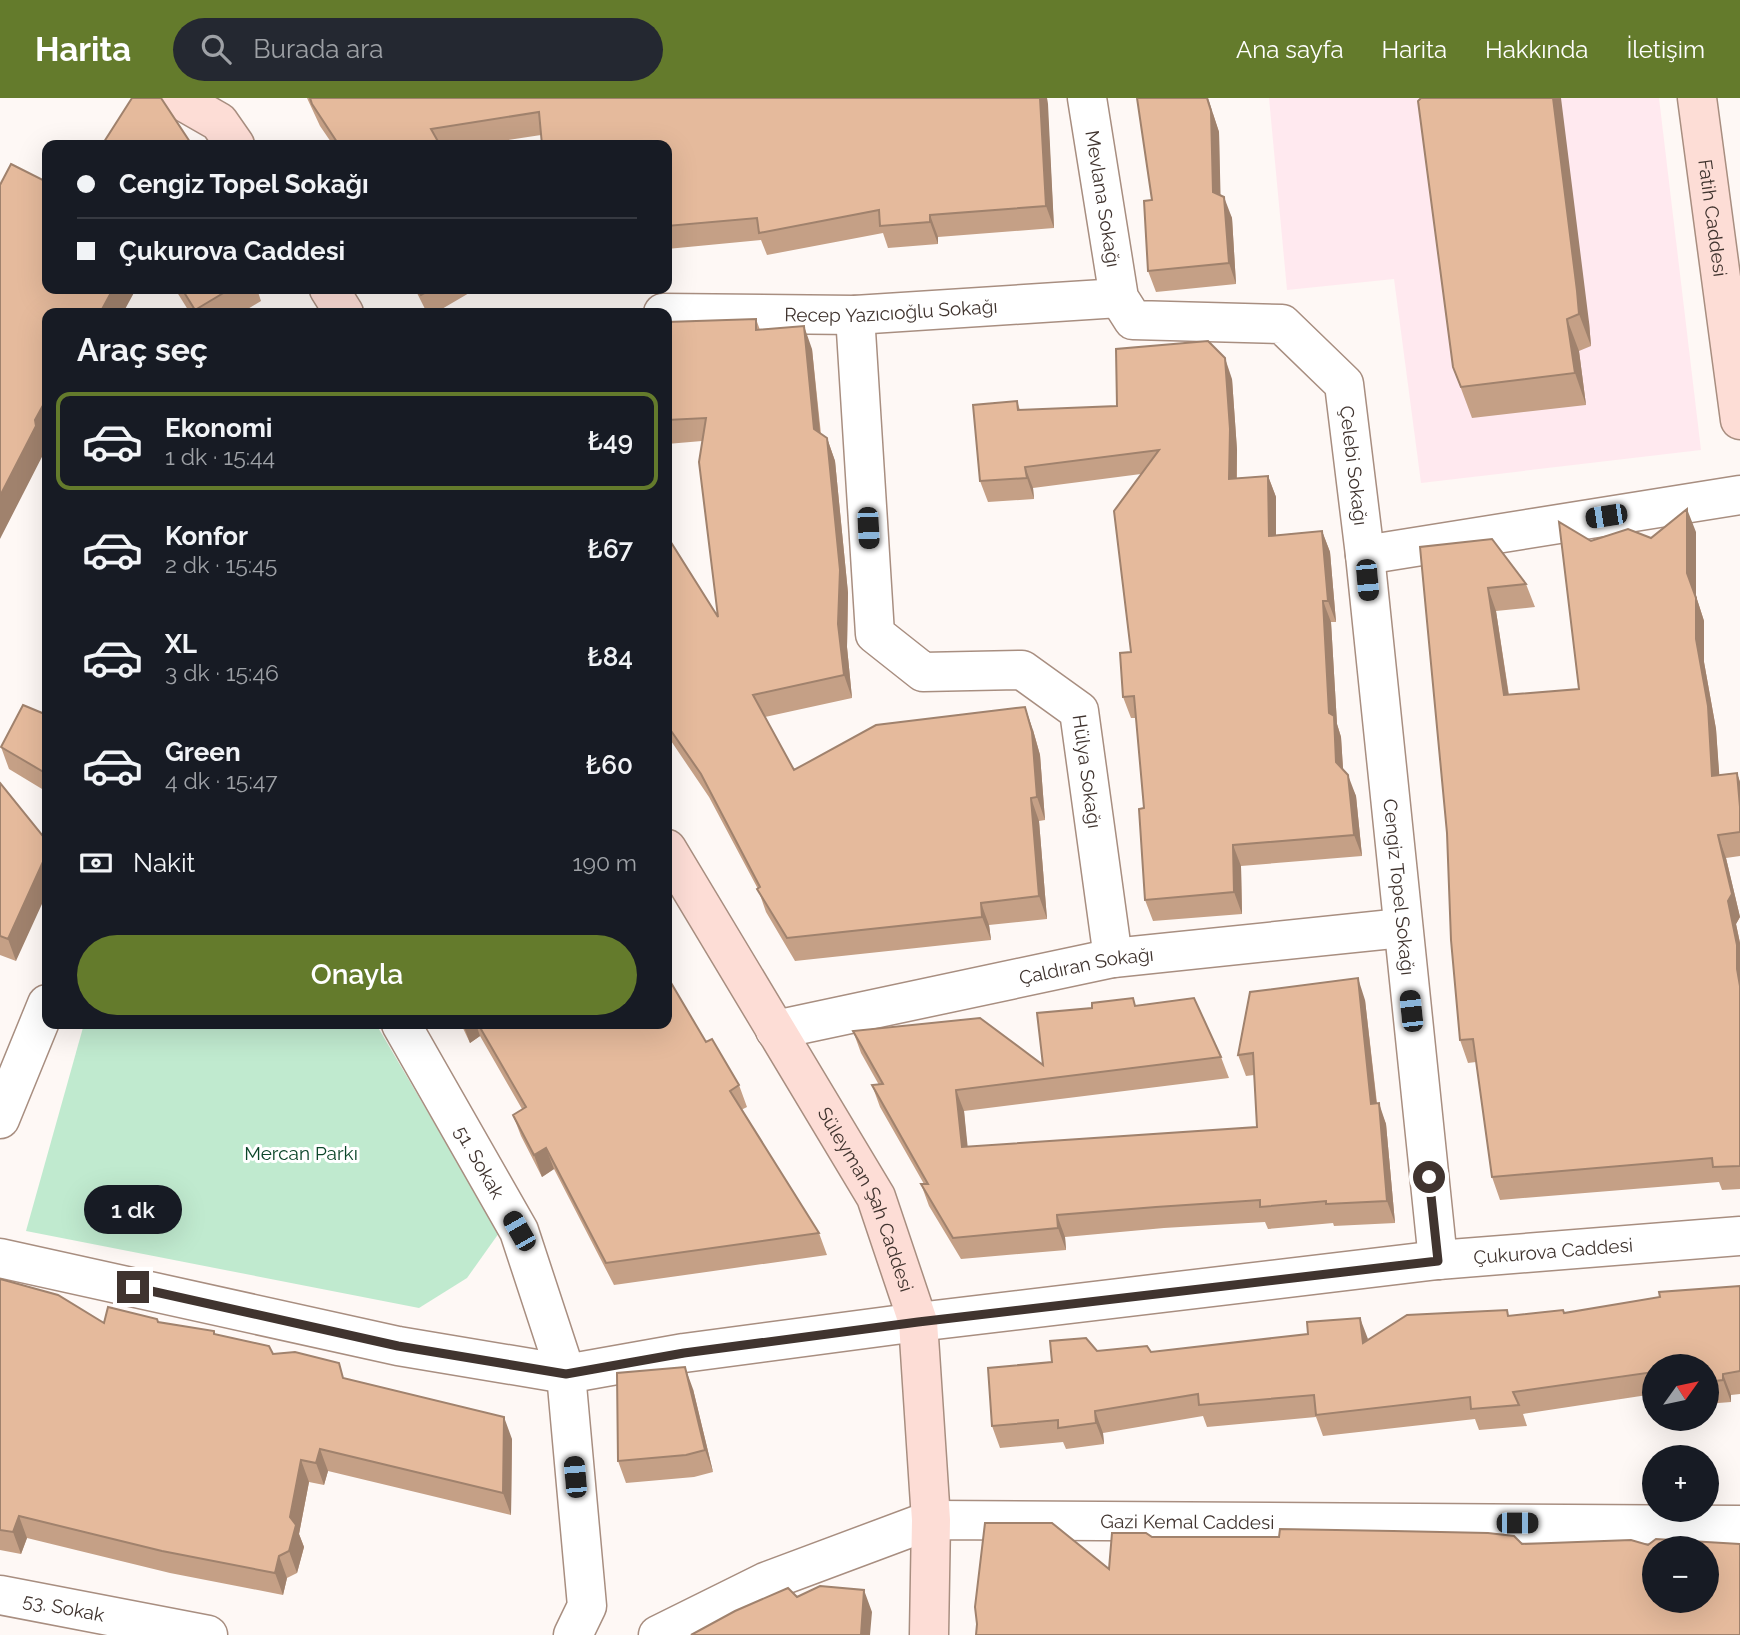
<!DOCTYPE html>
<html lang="tr">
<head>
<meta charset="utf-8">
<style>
	:root { --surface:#171b24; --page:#242831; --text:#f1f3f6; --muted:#9ea1a6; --line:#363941; --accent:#647b2c }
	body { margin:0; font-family:Raleway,sans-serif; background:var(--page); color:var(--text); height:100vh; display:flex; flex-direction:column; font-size:26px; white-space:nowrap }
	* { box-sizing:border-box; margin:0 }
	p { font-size:23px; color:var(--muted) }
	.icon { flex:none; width:38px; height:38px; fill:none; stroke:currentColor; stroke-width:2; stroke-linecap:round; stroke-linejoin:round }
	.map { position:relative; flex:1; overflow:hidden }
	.side { position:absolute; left:42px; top:210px; width:630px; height:721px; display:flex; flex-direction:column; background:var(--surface); border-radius:14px; box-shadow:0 7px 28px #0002 }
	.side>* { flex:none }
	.top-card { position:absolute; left:42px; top:42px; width:630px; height:154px; border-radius:14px; box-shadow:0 7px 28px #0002; display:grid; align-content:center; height:154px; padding:0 35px; background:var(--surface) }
	.needle { width:46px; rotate:57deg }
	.fabs { position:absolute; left:1642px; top:1256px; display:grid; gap:14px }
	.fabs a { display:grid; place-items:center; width:77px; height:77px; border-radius:50%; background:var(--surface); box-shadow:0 7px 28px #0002; font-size:35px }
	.end { position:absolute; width:32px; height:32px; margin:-16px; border:9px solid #40342f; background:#fff; box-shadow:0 0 0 4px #fff }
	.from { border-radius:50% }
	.bubble { position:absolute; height:49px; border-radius:24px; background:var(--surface); box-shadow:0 7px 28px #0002; font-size:23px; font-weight:600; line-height:49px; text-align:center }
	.car { position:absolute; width:21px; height:42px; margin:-21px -10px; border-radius:9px; box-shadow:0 0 5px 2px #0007; background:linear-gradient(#222 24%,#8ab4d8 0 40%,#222 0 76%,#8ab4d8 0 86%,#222 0) }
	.top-card b { display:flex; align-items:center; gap:24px; height:66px; font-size:26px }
	.top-card b+b { border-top:2px solid var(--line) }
	.top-card i { width:18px; height:18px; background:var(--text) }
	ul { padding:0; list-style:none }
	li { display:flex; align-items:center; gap:21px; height:98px; margin:0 14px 10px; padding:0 21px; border:4px solid transparent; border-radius:14px }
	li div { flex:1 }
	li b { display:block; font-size:26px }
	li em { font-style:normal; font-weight:600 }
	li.on { border-color:var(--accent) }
	li>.icon { width:63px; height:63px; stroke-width:1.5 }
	h2 { padding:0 35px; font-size:32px; line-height:84px }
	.pay { display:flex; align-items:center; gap:18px; height:77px; padding:0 35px; font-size:26px }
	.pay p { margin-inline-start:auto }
	.cta { display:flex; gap:14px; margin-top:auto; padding:14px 35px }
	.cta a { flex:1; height:80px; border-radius:42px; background:var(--accent); color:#fff; font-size:28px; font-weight:600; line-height:80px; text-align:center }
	header { display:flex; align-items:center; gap:42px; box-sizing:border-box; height:98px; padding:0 35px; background:var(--accent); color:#fff }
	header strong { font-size:33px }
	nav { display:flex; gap:38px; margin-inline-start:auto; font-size:24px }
	.search { width:490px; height:63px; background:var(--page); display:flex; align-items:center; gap:18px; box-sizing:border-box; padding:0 24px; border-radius:38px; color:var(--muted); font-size:26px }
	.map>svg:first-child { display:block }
	.education { fill:#ffe9ef }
	.green { fill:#c0eacf }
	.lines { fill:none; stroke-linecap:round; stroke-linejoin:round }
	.street-casing { stroke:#a88e80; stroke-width:41 }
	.secondary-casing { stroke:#a88e80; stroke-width:41 }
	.street { stroke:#fff; stroke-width:38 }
	.secondary { stroke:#fdddd6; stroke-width:38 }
	.wall { fill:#c5a086 }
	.shaded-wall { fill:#a0826d }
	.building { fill:#e5ba9c; stroke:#a0826d; stroke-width:2; fill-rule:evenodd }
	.route { stroke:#40342f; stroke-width:9 }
	.labels { text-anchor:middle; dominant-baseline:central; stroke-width:6; stroke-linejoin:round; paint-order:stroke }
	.street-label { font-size:19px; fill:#40342f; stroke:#fff }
	.park-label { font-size:19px; fill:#0c462a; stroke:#fff }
</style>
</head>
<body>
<header>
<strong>Harita</strong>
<div class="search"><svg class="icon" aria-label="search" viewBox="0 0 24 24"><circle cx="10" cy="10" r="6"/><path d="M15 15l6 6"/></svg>Burada ara</div>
<nav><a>Ana sayfa</a><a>Harita</a><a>Hakkında</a><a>İletişim</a></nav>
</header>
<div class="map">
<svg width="1740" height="1537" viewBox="0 0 1740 1537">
	<rect width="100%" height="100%" fill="#fef8f5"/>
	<path class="education" d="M1269,0H1659L1701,352L1421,385L1394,181L1287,192Z"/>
	<path class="green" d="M84,926H376L499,1135L467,1180L419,1210L26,1133Z"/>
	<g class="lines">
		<g class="street-casing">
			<g id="street">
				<path id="s1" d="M1087,0L1119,200L1133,222L1282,226L1344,286L1365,457L1438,1162"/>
				<path id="s2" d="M663,215L855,217L1119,200"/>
				<path id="s3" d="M855,217L875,536L923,574L1022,572L1079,613L1113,860"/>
				<path d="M1365,457L1740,397"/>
				<path id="s4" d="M401,926L519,1133L566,1276L587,1508L573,1537"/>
				<path id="s5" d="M775,932L1113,860L1402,830"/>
				<path d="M0,1021L47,906"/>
				<path id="s6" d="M0,1160L398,1248L566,1276L684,1255L918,1224L1438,1162L1740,1138"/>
				<path id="s7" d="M0,1497L208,1537"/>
				<path id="s8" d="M658,1537L765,1484L931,1422L1740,1427"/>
			</g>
		</g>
		<g class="secondary-casing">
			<g id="secondary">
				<path d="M177,0L219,24L235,47"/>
				<path id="s9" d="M1697,0L1740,322"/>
				<path d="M329,191L344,215"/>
				<path id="s10" d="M667,751L876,1099L918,1224L931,1422L929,1537"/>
			</g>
		</g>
		<use href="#street" class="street"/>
		<use href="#secondary" class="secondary"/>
	</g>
	<path class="wall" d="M307,0H1047L1054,130L938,139V146L888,150L883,135L767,157L761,142L667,151V47L541,37L476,47H333L320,28Z
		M1421,0L1589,224L1591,248L1579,253L1586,307L1472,320L1453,269Z
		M1213,16L1219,34L1220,97L1232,120L1236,186L1156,194L1148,173Z
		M175,191H257L261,203L241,215H190Z
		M415,191H476L435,215H427Z
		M756,221L760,232L812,251L821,336L827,340L835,363L848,495L847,549L852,600L765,619L794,672L1033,632L1040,657L1045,722L1039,723L1047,821L989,827L991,842L795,863L766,814L758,791L709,699L667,637V438L718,519L702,343L667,346V224Z
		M1232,281L1237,352V380L1268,378L1276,399V437L1322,433L1330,454L1336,524H1331L1337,626L1341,639L1343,672L1356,698L1362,758L1241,768L1242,816L1153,823L1145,802L1144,710L1136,620H1131L1123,599L1131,554L1141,376L1033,390L1034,401L988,404L980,383L1017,303L1020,312L1117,308Z
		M1696,434V498L1704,523V564L1716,631L1719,677L1737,675L1740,684V758L1726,760L1740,819L1736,826L1740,845V1091L1722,1092L1719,1084L1500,1102L1492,1079L1476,964L1468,965L1460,942L1447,735L1420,449L1526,486L1535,509L1496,513L1509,597L1579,591L1591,443L1651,440Z
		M47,617V694L9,671L1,649Z
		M0,685L16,863L0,857Z
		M1365,902L1377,1005L1386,1026L1395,1125L1334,1128L1333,1125L1268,1131L1265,1124L1164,1130L1065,1139L1066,1152L961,1161L929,1108L921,1086H924L880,1009L872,987H879L861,955L853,933L1043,967L1135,908L1221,959L1229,980L964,1013L967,1049L1257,1029L1254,977L1246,978L1238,957Z
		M461,926H667L706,944L739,987L747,1009L741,1012L819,1135L827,1157L614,1187L554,1071L542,1079L521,1038L513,1017L522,1011L480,938L470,945Z
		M0,1181L104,1225L157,1221L159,1224L215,1237L345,1281L512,1341L511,1417L328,1373L324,1387L309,1384L299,1436L304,1449L297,1475L287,1480L283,1497L170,1475L27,1440L21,1456L0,1452Z
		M1740,1188V1296L1731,1297V1304L1706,1306V1269H1654V1296L1523,1316L1527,1328L1479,1332L1475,1321L1323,1338L1316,1319L1207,1329L1203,1318L1103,1335L1104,1346L1066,1351L1063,1344L1000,1350L992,1328L1052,1264L1097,1253L1151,1254L1368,1242L1509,1218L1564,1215Z
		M693,1291L713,1374L694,1379L626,1385L618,1363Z"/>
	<path class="shaded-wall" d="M1040,0H1047L1048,6L1054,130L1046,108Z
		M1208,0L1219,34L1221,115L1213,94Z
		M1553,0H1561L1589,224L1591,248L1579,216Z
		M1224,99L1232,120L1236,186L1229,165Z
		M930,117L938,139V146L930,124Z
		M113,191H136L123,215H100Z
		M1567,221L1579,253L1586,307L1575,275Z
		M804,228L812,251L822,354L814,331Z
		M1225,260L1232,281L1237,352L1236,402L1229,381Z
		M47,300V343L44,348L45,353L0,441V398L35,322Z
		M827,340L835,363L848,495L847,549L852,600L844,577L838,526Z
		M1025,369L1033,390L1034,401L1027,380Z
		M1268,378L1276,399V459L1269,438Z
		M1687,411L1696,434V498L1704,523V564L1716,631L1721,700L1712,678L1687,475Z
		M1322,433L1330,454L1336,524L1328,503Z
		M1488,490L1496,513L1512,620L1504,597Z
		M1323,503L1331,524L1337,626L1341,639L1344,685L1336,664L1329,615Z
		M1025,609L1033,632L1040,657L1045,722L1037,699Z
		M1737,675L1740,684V709Z
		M1348,677L1356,698L1362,758L1354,737Z
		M1031,700L1039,723L1047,821L1039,798Z
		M1718,737L1726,760L1740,819L1736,826L1740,845V888Z
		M1233,747L1241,768L1242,816L1234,794Z
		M47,755V795L16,863L8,841Z
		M981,805L989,827L991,842L982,819Z
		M1358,880L1365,902L1379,1027L1371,1006Z
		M463,926H476L480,938L470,945Z
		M956,992L964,1013L970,1071L962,1049Z
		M1379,1005L1386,1026L1395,1125L1387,1103Z
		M546,1050L554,1071L542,1079L534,1057Z
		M1057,1117L1065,1139L1066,1152L1058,1130Z
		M1360,1220L1368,1241L1363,1245Z
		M685,1269L693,1291L713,1374L705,1352Z
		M1723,1276L1731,1297V1304L1723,1282Z
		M1095,1313L1103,1335L1104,1346L1096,1325Z
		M504,1319L512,1341L511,1417L503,1395Z
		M320,1351L328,1373L324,1387L316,1365Z
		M301,1362L309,1384L299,1436L304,1449L297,1475L289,1453L290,1419Z
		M19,1418L27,1440L21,1456L13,1434Z
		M279,1458L287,1480L283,1497L275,1475Z
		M864,1492L872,1514L870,1537H861Z"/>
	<path class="building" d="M132,0H161L192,47H102Z
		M310,0H1040L1046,108L930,117V124L880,128L879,112L759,135L757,120L667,128V47H542L539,14L431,31L440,47H339L312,6Z
		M1137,0H1207L1211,13L1213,94L1224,99L1229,165L1148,173L1144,103L1152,102Z
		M1421,0H1553L1577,193L1579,216L1567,221L1575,275L1461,289L1453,269L1418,3Z
		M11,66L47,84V191H113L100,215H47V300L35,322L36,328L0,398V87Z
		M182,191H230L195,212Z
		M418,191H432L421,197Z
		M756,221V232L804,228L814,331L827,340L840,472L838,526L844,577L753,597L794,672L876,627L1025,609L1032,634L1037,699L1031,700L1039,798L981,805L982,819L787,840L757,791L760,789L701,676L667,627V438L718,519L699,364L706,320L667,322V224Z
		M1208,243L1225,260L1230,331L1229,381L1268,378L1269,438L1322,433L1328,503H1323L1329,615L1334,618L1336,664L1348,677L1354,737L1233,747L1234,794L1145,802L1139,711L1144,710L1134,598L1123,599L1120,555L1131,554L1114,413L1159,352L1025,369L1027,380L980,383L973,307L1017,303L1018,312L1117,308L1116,251Z
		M1687,411V475L1696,500V541L1708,608L1712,678L1737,675L1740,709V734L1718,737L1732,796L1728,803L1737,847V871L1740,888V1068L1713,1069L1712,1060L1492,1079L1473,941L1460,942L1451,842L1447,735L1420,449L1492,441L1526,486L1488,490L1504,597L1579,591L1559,424L1591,443L1628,431L1651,440Z
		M47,545V564L44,552Z
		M23,607L47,617V676L1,649Z
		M0,685L47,743V755L8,841L0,838Z
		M667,878L706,944L712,941L739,987L730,993L819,1135L606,1165L546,1050L534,1057L513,1017L526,1009L478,926H667Z
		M1358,880L1371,1006L1379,1005L1387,1103L1326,1106V1103L1260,1109V1102L1156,1109L1057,1117L1058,1130L953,1140L921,1086H928L872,987L883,986L853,933L980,920L1043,967L1037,915L1092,910V905L1133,900L1135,908L1194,900L1221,959L956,992L962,1049L1257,1029L1253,955L1238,957L1250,894Z
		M0,1181L58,1197L104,1225L108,1209L157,1221L158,1224L214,1233V1236L269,1248L273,1256L295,1254L339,1265L343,1280L504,1319L503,1395L320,1351L316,1365L301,1362L290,1419L296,1427L289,1453L279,1458L275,1475L162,1453L19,1418L13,1434L0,1432Z
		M1740,1188V1273L1723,1276V1282L1706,1284V1269H1654V1274L1513,1294L1519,1307L1471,1311L1470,1299L1316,1317L1314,1297L1199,1307L1198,1296L1095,1313L1096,1325L1058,1330V1322L992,1328L988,1270L1052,1264L1050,1243L1086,1240L1097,1253L1147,1248L1151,1254L1308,1236L1307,1224L1360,1220L1363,1245L1407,1217L1507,1212L1508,1218L1563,1212L1564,1215L1660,1199L1659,1194Z
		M685,1269L705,1352L686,1357L618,1363L617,1275Z
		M985,1425H1052L1109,1471L1112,1435H1146L1152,1439H1279L1280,1431L1393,1433L1488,1435L1514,1438L1522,1446L1631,1442L1648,1447L1656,1441L1740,1446V1537H976L977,1526L975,1509ZM1654,1451H1706V1503H1654Z
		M820,1488L864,1492L861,1537H691L735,1513L788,1490L797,1499Z"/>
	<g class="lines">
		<path class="route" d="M133,1189L398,1248L566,1276L684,1255L918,1224L1438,1163L1429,1079"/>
	</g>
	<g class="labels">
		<g class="street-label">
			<text stroke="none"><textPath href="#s1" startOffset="102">Mevlana Sokağı</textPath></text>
			<text stroke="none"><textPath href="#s9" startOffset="121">Fatih Caddesi</textPath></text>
			<text stroke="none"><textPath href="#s2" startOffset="228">Recep Yazıcıoğlu Sokağı</textPath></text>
			<text stroke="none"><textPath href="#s1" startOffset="546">Çelebi Sokağı</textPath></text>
			<text stroke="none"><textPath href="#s3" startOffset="611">Hülya Sokağı</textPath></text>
			<text stroke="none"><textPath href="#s1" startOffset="970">Cengiz Topel Sokağı</textPath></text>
			<text stroke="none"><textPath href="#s5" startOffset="318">Çaldıran Sokağı</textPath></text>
			<text stroke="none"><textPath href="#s4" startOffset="159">51. Sokak</textPath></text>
			<text stroke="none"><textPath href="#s10" startOffset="404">Süleyman Şah Caddesi</textPath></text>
			<text stroke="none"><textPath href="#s6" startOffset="1573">Çukurova Caddesi</textPath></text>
			<text stroke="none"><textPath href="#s8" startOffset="553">Gazi Kemal Caddesi</textPath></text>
			<text stroke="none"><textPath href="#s7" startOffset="65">53. Sokak</textPath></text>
		</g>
		<g class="park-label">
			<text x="301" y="1055">Mercan Parkı</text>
		</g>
	</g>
</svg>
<div class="fabs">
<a><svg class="needle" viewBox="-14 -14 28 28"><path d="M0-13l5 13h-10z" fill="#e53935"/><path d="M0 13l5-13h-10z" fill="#9ea1a6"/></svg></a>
<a>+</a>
<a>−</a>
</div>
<i class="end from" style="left:1429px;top:1079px"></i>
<i class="end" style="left:133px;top:1189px"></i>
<div class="bubble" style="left:84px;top:1087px;width:98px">1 dk</div>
<i class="car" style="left:1606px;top:418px;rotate:261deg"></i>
<i class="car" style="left:868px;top:430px;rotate:177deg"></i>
<i class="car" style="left:1367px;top:482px;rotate:175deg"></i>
<i class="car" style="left:1411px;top:913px;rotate:354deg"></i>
<i class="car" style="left:519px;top:1133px;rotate:330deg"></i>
<i class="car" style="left:575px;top:1379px;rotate:355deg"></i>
<i class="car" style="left:1517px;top:1425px;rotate:90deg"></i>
<div class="top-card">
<b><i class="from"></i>Cengiz Topel Sokağı</b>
<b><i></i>Çukurova Caddesi</b>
</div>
<section class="side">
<h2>Araç seç</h2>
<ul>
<li class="on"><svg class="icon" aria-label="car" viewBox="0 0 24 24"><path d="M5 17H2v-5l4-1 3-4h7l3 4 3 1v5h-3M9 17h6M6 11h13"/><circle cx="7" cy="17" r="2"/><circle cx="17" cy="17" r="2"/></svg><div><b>Ekonomi</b><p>1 dk · 15:44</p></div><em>₺49</em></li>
<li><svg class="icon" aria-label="car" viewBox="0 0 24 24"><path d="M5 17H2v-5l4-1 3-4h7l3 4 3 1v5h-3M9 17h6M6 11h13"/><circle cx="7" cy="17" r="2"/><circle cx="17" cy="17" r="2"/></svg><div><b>Konfor</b><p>2 dk · 15:45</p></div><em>₺67</em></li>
<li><svg class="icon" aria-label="car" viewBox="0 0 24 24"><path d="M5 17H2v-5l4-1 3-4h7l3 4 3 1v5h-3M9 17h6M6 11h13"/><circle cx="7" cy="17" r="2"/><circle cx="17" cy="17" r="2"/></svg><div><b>XL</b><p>3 dk · 15:46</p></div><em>₺84</em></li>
<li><svg class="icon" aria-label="car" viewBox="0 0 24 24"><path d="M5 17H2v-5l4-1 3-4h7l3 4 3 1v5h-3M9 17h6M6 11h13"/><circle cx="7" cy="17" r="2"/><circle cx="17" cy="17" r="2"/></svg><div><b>Green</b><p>4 dk · 15:47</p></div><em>₺60</em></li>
</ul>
<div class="pay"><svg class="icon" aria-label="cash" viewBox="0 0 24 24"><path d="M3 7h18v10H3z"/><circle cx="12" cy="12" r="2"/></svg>Nakit<p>190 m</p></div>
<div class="cta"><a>Onayla</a></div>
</section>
</div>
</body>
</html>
